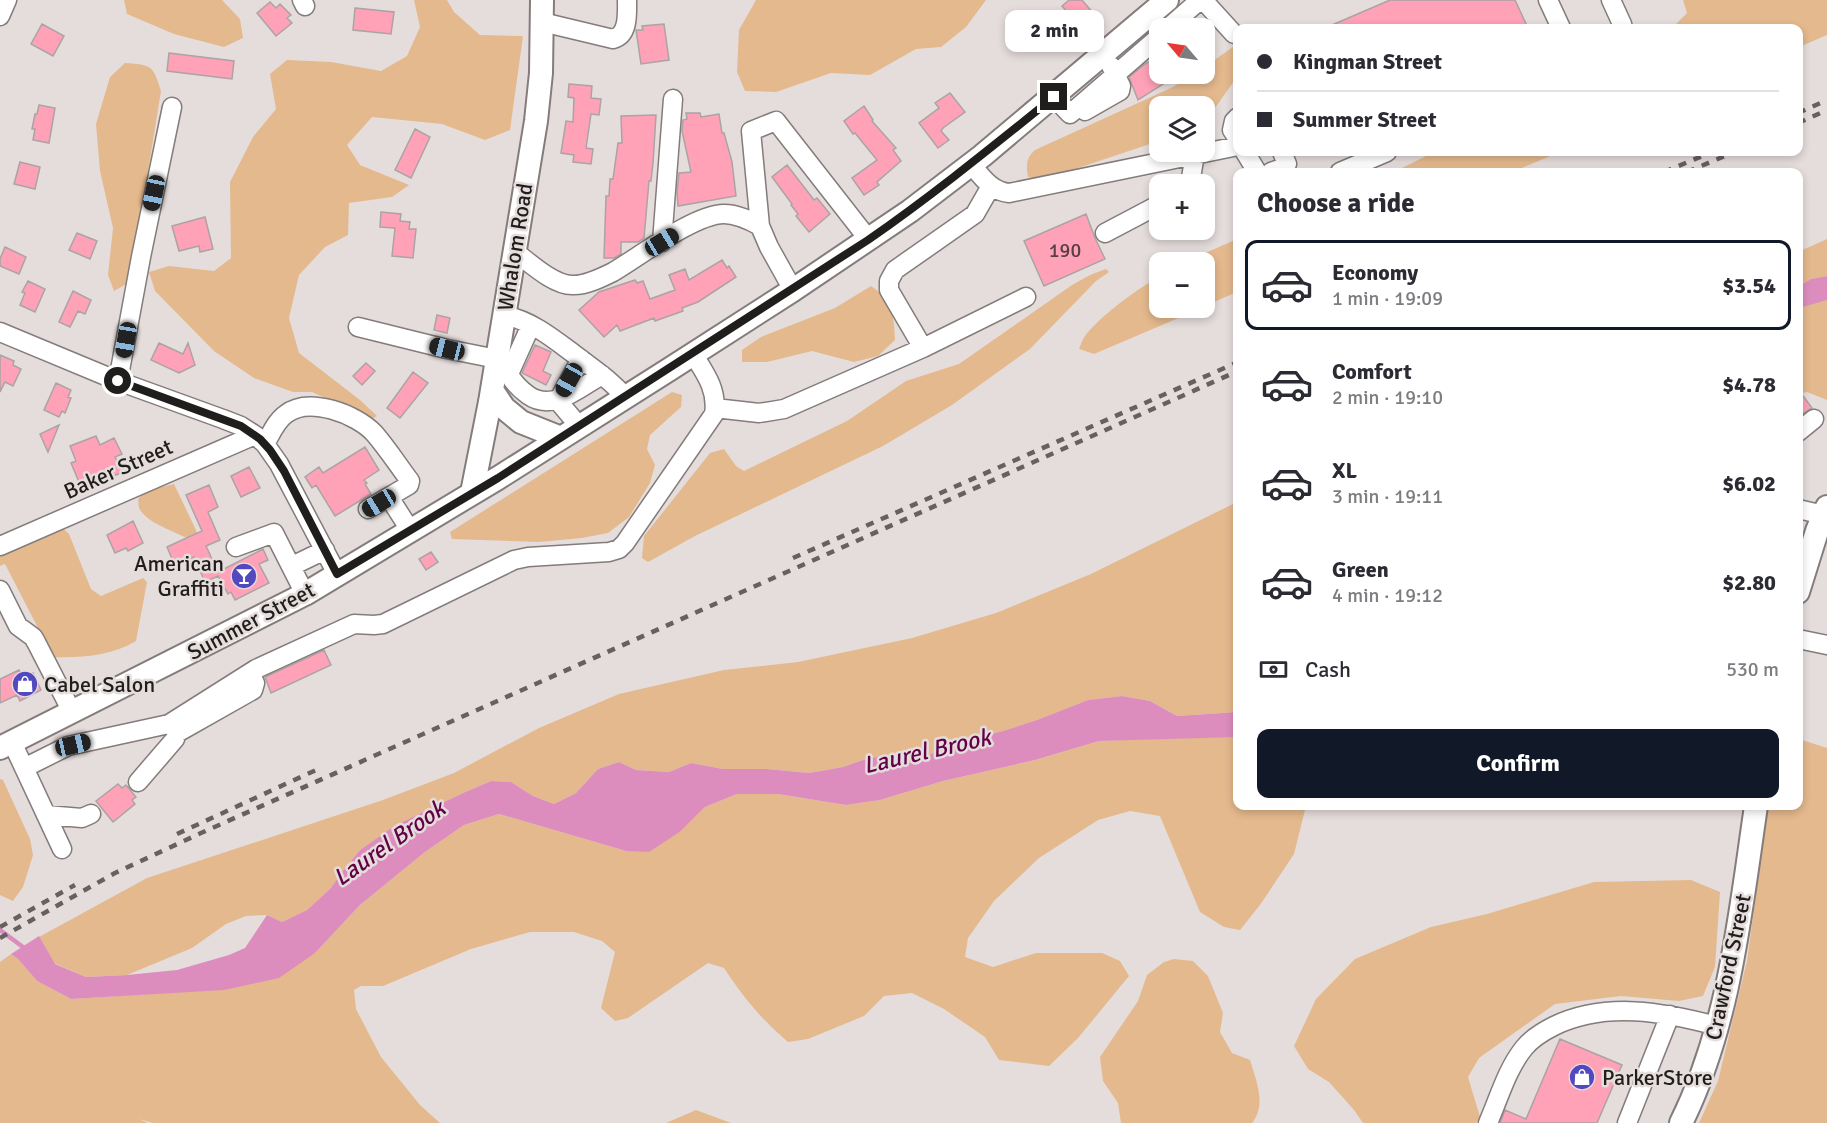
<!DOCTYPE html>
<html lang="en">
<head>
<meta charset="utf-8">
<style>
	:root { --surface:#fff; --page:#f2f2f3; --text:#2b2b33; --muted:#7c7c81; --line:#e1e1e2; --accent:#111827 }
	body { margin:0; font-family:Signika,sans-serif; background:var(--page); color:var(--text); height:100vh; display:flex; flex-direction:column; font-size:22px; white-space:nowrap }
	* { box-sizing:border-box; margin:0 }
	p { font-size:20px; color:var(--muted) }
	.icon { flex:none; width:33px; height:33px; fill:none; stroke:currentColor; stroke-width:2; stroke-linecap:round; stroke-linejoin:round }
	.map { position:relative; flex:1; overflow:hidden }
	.side { position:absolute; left:1233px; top:168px; width:570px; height:642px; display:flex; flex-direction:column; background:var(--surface); border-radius:12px; box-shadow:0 3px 9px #0003 }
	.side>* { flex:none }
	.banner { position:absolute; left:1233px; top:24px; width:570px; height:132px; border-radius:12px; box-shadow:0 3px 9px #0003; display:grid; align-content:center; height:132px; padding:0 24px; background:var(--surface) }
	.needle { width:39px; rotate:299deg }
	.controls { position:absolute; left:1149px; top:18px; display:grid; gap:12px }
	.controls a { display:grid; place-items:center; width:66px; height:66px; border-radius:12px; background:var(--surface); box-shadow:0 3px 9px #0003; font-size:30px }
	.end { position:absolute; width:27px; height:27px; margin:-14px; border:8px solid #201d1d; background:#fff; box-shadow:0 0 0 3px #fff }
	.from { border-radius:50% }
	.bubble { position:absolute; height:42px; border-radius:12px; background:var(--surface); box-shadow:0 3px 9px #0003; font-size:20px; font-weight:800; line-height:42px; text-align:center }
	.car { position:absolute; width:18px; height:36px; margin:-18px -9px; border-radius:8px; box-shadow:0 0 4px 2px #0007; background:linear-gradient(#222 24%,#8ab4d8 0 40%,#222 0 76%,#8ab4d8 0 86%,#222 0) }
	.banner b { display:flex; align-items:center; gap:21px; height:57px; font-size:22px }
	.banner b+b { border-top:2px solid var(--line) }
	.banner i { width:15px; height:15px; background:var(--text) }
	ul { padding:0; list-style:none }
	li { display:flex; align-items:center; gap:18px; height:90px; margin:0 12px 9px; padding:0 12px; border:3px solid transparent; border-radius:12px }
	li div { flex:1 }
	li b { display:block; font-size:22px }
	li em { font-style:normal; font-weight:800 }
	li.selected { border-color:var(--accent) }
	li>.icon { width:54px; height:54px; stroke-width:1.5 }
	h2 { padding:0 24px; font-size:27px; line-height:72px }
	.pay { display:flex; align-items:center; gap:15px; height:66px; padding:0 24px; font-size:22px }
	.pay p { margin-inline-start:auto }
	.action { display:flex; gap:12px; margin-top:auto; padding:12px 24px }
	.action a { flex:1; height:69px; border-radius:12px; background:var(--accent); color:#fff; font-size:24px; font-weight:800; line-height:69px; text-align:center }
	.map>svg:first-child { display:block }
	.green { fill:#e4b98d }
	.water { fill:#dd8dbd }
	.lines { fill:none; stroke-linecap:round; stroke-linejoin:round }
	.stream { stroke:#dd8dbd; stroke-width:4.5 }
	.building { fill:#ffa1b7; stroke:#aba3a4; stroke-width:1.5 }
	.minor-casing { stroke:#837c7b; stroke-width:21 }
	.major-casing { stroke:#837c7b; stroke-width:26 }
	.minor { stroke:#fff; stroke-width:18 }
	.major { stroke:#fff; stroke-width:22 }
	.rail { stroke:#656160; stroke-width:4.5; stroke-dasharray:8 8; stroke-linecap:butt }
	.route { stroke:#201d1d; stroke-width:8 }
	.labels { text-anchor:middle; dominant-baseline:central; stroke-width:5; stroke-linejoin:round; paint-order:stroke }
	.number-label { font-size:20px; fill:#583e44 }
	.street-label { font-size:22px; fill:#201d1d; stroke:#e5dddc }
	.poi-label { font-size:22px; fill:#201d1d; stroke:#e5dddc; text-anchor:start }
	.water-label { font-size:24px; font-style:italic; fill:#620048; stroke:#e5dddc }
</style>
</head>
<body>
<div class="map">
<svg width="1827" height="1123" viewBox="0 0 1827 1123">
	<rect width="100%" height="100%" fill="#e5dddc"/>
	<path class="green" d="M124,0H222L240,19L243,38L224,47L174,34L127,14Z
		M414,0H447L454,12L480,35L523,36L510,130L485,140L442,124L372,117L347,145L360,165L409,185L392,197L349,203L348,235L325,247L299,275L289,318L299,353L360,400L377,416L368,421L345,407L312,392H293L254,378L214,351L155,291L149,272L169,266L214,271L231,258L230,182L253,137L276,109L270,74L287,60L331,62L381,71L407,56L420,27Z
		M756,0H986L966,27L941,47L916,49L870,75L831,73L776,92L745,91L737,72L739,30Z
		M1683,0H1827V35L1799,47L1798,28H1667L1676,24L1687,13Z
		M1237,44V77L1205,122L1204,106H1160L1159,141L1042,180L1028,177C1026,165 1026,158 1035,150L1173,87L1194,74H1204L1205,67Z
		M125,63C152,65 153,65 161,91L130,282L114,291L108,275L113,228L100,171L96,124L110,77Z
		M1434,152H1560L1512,172H1394Z
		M1237,239V292L1205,306L1204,262H1185Z
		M1827,239V276L1811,279L1799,286L1798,252Z
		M1106,269L1109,272L1096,281L1030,349L952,405L883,446L695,536L648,562L642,558L644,536L710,453L724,449L736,466L744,471L847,421L906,381L959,364L1072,285L1090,275Z
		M1159,277L1160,308H1202L1094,354L1079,349C1081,344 1082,340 1085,336C1099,317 1138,288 1159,277Z
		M871,286C893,300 894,316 895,340L878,356L854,362L812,351L767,362H742V350L761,337L835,308Z
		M1827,300V400L1807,392L1799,394L1798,308L1808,304Z
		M672,392L682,395L681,407L650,435L647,449L655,465L650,483L629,517L608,533L582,538L539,542L452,539L450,532Z
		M174,484L196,530L200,545C184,534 147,525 139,508C138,505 139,502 138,499L146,491Z
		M1237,502V712L1177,716L1150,701L1122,696L1088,700L1037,720L1003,731L946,745L917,763H900L881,756L863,760L843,767L809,773L767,769H723L691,763L669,772L636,770L619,762L598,769L576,793L554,804L533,796L511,782L491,781L463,793L394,826L360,850L341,873L331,888L307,910L282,922L267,915L246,916L226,924L192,948L127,975L86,977L54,963L39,937L147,878L383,800L454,773L539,728L619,694L724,670L798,662L912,638L996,613L1091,574Z
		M63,528L69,534L91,589L101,596L143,578L147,582L136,641C111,656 81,658 53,657L5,564L0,566V551Z
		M1196,737H1237L1238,806H1306L1294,854L1260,905L1240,930L1224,927L1200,912L1160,816L1130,811L1098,820L1039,858L994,901L968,938L965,957L993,967L1036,953H1102L1120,961L1129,976L1078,1038L1049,1066L999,1060L985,1037L944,1009L912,993L884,996L864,1016L808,1039L788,1042C760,1018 744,998 724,968L708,963L628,1018L615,1021L601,1008L615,952L602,941L574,932H530L471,949L383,986H361L354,990L356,1009L381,1057L420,1105L440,1123H153L139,1119L148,1123H0V962L11,954L18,959L37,981L71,999L118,996L315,953L360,905L425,852L464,825L499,814L626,851L681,831L705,807L737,794H778L846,805L880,800L943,781L1035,760L1099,741Z
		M1799,739L1827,748V1123H1699L1718,1081L1747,961L1768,806H1798Z
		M0,779L3,780L30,839L33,855L23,887L13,901L0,895Z
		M1691,880L1720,892L1715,967L1703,996L1679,1001L1621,996L1555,1004L1479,1058L1468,1077L1480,1117L1476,1123H1363L1354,1110L1329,1082L1308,1069L1294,1046L1316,999L1355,959L1431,927L1487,914L1594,882Z
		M1174,959L1193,961L1208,976L1223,1013L1220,1032L1232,1053L1250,1060C1256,1080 1267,1105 1252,1123H1121L1118,1103L1103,1081L1100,1057L1138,1001L1147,975L1164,962Z
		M696,1110L731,1123H732H666Z"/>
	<path class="water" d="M1827,276V300L1799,308V286L1811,279Z
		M1122,696L1150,701L1177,716L1237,712V737L1099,741L1035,760L943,781L880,800L846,805L778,794H737L705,807L681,831L649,852L626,851L499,814L464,825L425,852L360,905L315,953L279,978L224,990L71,999L37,981L18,959L11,954L39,936L55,964L86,977L127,975L177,970L229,955L245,948L267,915L282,922L307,910L331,888L341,873L360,850L394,826L463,793L491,781L511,782L533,796L554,804L576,793L598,769L619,762L636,770L669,772L691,763L723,769H767L809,773L843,767L863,760L881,756L900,763H917L946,745L1003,731L1037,720L1088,700Z"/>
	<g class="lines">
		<path class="stream" d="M0,930L27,950"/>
	</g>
	<path class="building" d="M1069,0H1082L1093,13L1078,25L1062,6Z
		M1390,0H1515L1528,28H1325Z
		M270,2L276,8L280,4L291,15L287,18L292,23L276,36L257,13Z
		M355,8L394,12L391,34L353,30Z
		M42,24L64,36L53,56L31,44Z
		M664,24L669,60L641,64L636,30H643L642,26Z
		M169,53L234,61L232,79L167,71Z
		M1160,56V74H1165L1168,81L1138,100L1129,77L1145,64Z
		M569,84L592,86L591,98L601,99L599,115L591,114L586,148L593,149L591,164L573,162L574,155L561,153L566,121L573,122L574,98L568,97Z
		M950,93L965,112L943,128L941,131L949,140L938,148L919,123L939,108L935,103Z
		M39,105L55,108L49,143L33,140L35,129H32L35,114H37Z
		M864,106L873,120L872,121L896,148L893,150L901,161L877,182L879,185L864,195L852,178L877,160L855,133L853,134L844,121Z
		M686,113H700L701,117L719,114L722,133H724L732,162L736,196L678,206L677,192L679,173L691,172L682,131L683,120L687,119Z
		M656,115L653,163L651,181H649L644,238L638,242H621V254L614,258H604L606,196H609L610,179H613L618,143H622L621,116Z
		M415,129L430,137L411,178L395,170Z
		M20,162L40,167L35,189L14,184Z
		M787,165L814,200L817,198L830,214L809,232L796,216L798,214L791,205L792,204L772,177Z
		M381,212L401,214L400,221L410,222L409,229H416L413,258L392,256L395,228L380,227Z
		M1086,214L1095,238L1105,259L1044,286L1024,241Z
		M205,217L213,249L200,252L199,246L179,251L172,226Z
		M77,233L97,241L90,259L69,250Z
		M5,247L26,257L19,274L0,266V259Z
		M722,260L727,268L729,266L736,277L698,302L682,308L683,311L655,321L654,318L620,331L617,325L604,337L579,310L599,292L635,280L637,283L643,281L650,299L675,290L669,275L685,269L689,280Z
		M28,281L45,289L35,312L20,305L25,293L22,292Z
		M73,291L91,300L85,314L78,311L70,327L59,322Z
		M437,315L450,318L447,333L434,330Z
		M159,343L183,354L188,343L195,365L179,373L151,360Z
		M535,345L551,352L543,371L551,375L546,385L522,373Z
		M0,355L14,361L13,365L21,369L13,386L5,382L0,392Z
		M366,363L375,371L362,385L353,376Z
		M413,372L428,383L400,418L387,408Z
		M56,383L71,390L68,397L71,398L65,413L62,411L59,417L44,410Z
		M1798,389L1812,408L1798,417Z
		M59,425L48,452L40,434Z
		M96,436L100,445L114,438L122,454L115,457L123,472L82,489L71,463L76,461L70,446Z
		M365,447L379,470L364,480L367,483L365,484L371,494L335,516L316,485L312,488L305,477L319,467L323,473Z
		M249,467L260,488L241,497L231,476Z
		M209,485L218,507L208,512L220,540L206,546L218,572L263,549L268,560L259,564L269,583L235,600L231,592L228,594L218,576L205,582L194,557L175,566L167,547L202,531L186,495Z
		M133,521L143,543L128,551L126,548L115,553L107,535Z
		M431,552L438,562L426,570L419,559Z
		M324,650L331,665L271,693L265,677Z
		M19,670L23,678L33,673L41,690L20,701L17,695L0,703V679Z
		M118,784L122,788L126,785L136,797L132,800L135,804L113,822L96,801Z
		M1560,1039L1622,1065L1597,1123H1500L1505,1110L1526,1119Z"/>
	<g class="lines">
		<g class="minor-casing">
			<path id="minor" d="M302,0L305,6
				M1203,0L1234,34
				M1548,0L1561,28
				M1611,0L1622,24L1623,28
				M0,16L7,0
				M542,22L613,39C629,35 627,13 627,0
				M1168,28L1200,0
				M1054,97L1070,114L1160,36
				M1085,111L1120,91L1121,86L1111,66
				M1238,117L1234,121L1232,130L1238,139
				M1245,152L1257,172
				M971,164C982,177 991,191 1009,193L1238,146
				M1271,172L1285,167L1287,164L1282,152
				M1340,172L1387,152
				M1190,184L1195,154
				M1105,233L1160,204
				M662,242L673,99
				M514,251C529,262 553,285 572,285C585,286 601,278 613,272C640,256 695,214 724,214C737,214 749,220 760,226
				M793,290L769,247L760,226L751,131L776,121L869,240
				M504,315C533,321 555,340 578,357C595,370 612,381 625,397
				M531,325L509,374C513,382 521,390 528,395C553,413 580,387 602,375
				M358,327L447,349L497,359
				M0,332L118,381L223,419L241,426L255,435L265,444L279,464L337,574
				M923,348L889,290V281L895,270L975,214L991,186
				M118,381L141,257L172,107
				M715,408L759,413L784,409L923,348L1026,297
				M579,426L558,401L581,359
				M1798,432L1814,419
				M265,444C271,434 276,421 286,414C309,396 356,414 374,433C387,448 398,465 410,481L409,485L368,509
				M389,497L410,530
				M1798,509L1824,515
				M0,546L255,435
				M236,547L274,533L305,594
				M292,566L325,550
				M0,590L18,626L33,637L36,642L72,712
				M1798,639L1827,645
				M177,733L253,690L255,683L250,673
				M12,742L62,849
				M24,768L68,746L169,724L256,669L354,624L374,625L383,624L514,560L528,557L609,552L619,549L625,543L714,414C718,390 705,373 693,354
				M138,782L175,739L177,733L172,724
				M46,815L82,818L91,814
				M1488,1123C1499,1098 1507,1069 1524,1048C1532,1038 1544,1031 1554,1026C1606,1001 1664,1012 1717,1026
				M1627,1123L1670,1015"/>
		</g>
		<g class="major-casing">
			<path id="major" d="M492,390L504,408L521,422L561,438
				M472,493L490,402L536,121L541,73L542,0
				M1798,592L1817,531L1827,507
				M0,748L305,594L498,478L670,369L793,290L910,211L982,156L1167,0
				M1681,1123C1730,1024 1740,914 1756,806"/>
		</g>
		<use href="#minor" class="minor"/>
		<use href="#major" class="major"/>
		<path class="rail" d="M1798,113L1827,100
			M1798,123L1827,110
			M1664,172L1712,152
			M1687,172L1734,152
			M793,558L1238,362
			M177,834L316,770
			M0,927L75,885
			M0,938L115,873L201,833L1238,371"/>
	</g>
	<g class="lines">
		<path class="route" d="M118,381L241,426L260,439L270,450L284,471L337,574L498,478L868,240C933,195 993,146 1054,97"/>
	</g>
	<defs>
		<g id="bar-disc" transform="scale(1.35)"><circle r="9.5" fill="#5249c1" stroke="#e5dddc"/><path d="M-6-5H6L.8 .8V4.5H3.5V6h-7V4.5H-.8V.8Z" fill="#fff"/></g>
		<g id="shop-disc" transform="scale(1.35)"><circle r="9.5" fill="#5249c1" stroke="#e5dddc"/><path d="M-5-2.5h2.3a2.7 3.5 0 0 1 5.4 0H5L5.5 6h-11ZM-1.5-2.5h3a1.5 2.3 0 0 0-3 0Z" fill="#fff"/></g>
	</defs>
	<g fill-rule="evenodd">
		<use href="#bar-disc" x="244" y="576"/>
		<use href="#shop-disc" x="25" y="684"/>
		<use href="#shop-disc" x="1582" y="1077"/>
	</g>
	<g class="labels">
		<g class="number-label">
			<text x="1065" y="250">190</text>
		</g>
		<g class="street-label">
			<text transform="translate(515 247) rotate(-81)">Whalom Road</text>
			<text transform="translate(118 469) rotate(-24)">Baker Street</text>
			<text transform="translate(251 621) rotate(-28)">Summer Street</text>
			<text transform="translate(1728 967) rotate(-78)">Crawford Street</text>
		</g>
		<g class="poi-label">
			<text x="224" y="563" text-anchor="end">American<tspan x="224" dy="25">Graffiti</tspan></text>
			<text x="44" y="684">Cabel Salon</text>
			<text x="1602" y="1077">ParkerStore</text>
		</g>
		<g class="water-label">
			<text transform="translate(927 751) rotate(-13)">Laurel Brook</text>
			<text transform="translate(389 843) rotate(-35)">Laurel Brook</text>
		</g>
	</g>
</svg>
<div class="controls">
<a><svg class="needle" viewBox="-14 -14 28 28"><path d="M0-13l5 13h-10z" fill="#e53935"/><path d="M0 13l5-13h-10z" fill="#7c7c81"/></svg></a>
<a><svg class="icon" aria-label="layers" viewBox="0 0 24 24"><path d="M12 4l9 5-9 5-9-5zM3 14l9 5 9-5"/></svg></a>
<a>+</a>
<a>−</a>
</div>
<i class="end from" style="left:118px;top:381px"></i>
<i class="end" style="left:1054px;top:97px"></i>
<div class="bubble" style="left:1005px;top:10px;width:99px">2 min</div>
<i class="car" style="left:154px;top:193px;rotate:192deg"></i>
<i class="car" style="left:662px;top:242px;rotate:59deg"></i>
<i class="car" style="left:126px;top:340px;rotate:190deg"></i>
<i class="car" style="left:447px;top:349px;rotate:284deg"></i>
<i class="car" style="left:569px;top:380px;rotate:209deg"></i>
<i class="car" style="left:379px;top:503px;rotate:239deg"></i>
<i class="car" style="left:73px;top:745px;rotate:77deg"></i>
<div class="banner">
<b><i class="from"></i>Kingman Street</b>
<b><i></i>Summer Street</b>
</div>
<section class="side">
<h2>Choose a ride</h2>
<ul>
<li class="selected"><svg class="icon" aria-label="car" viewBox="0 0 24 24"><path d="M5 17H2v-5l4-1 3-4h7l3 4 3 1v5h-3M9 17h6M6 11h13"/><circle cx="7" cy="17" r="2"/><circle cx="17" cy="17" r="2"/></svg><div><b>Economy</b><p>1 min · 19:09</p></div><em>$3.54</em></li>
<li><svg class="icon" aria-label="car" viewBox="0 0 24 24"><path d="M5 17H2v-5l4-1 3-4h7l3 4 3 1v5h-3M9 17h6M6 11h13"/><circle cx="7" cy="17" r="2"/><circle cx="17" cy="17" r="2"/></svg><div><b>Comfort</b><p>2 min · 19:10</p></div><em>$4.78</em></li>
<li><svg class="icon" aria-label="car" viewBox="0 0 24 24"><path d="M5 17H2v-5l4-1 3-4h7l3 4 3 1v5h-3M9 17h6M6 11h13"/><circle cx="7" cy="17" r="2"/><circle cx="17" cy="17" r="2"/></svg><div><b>XL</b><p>3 min · 19:11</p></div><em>$6.02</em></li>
<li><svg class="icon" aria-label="car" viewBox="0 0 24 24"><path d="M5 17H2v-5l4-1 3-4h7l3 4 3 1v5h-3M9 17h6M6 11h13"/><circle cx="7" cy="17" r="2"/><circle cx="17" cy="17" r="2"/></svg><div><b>Green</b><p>4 min · 19:12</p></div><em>$2.80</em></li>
</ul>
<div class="pay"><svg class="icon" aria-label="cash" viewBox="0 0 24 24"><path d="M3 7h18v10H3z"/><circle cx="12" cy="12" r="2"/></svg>Cash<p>530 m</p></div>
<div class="action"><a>Confirm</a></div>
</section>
</div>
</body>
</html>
